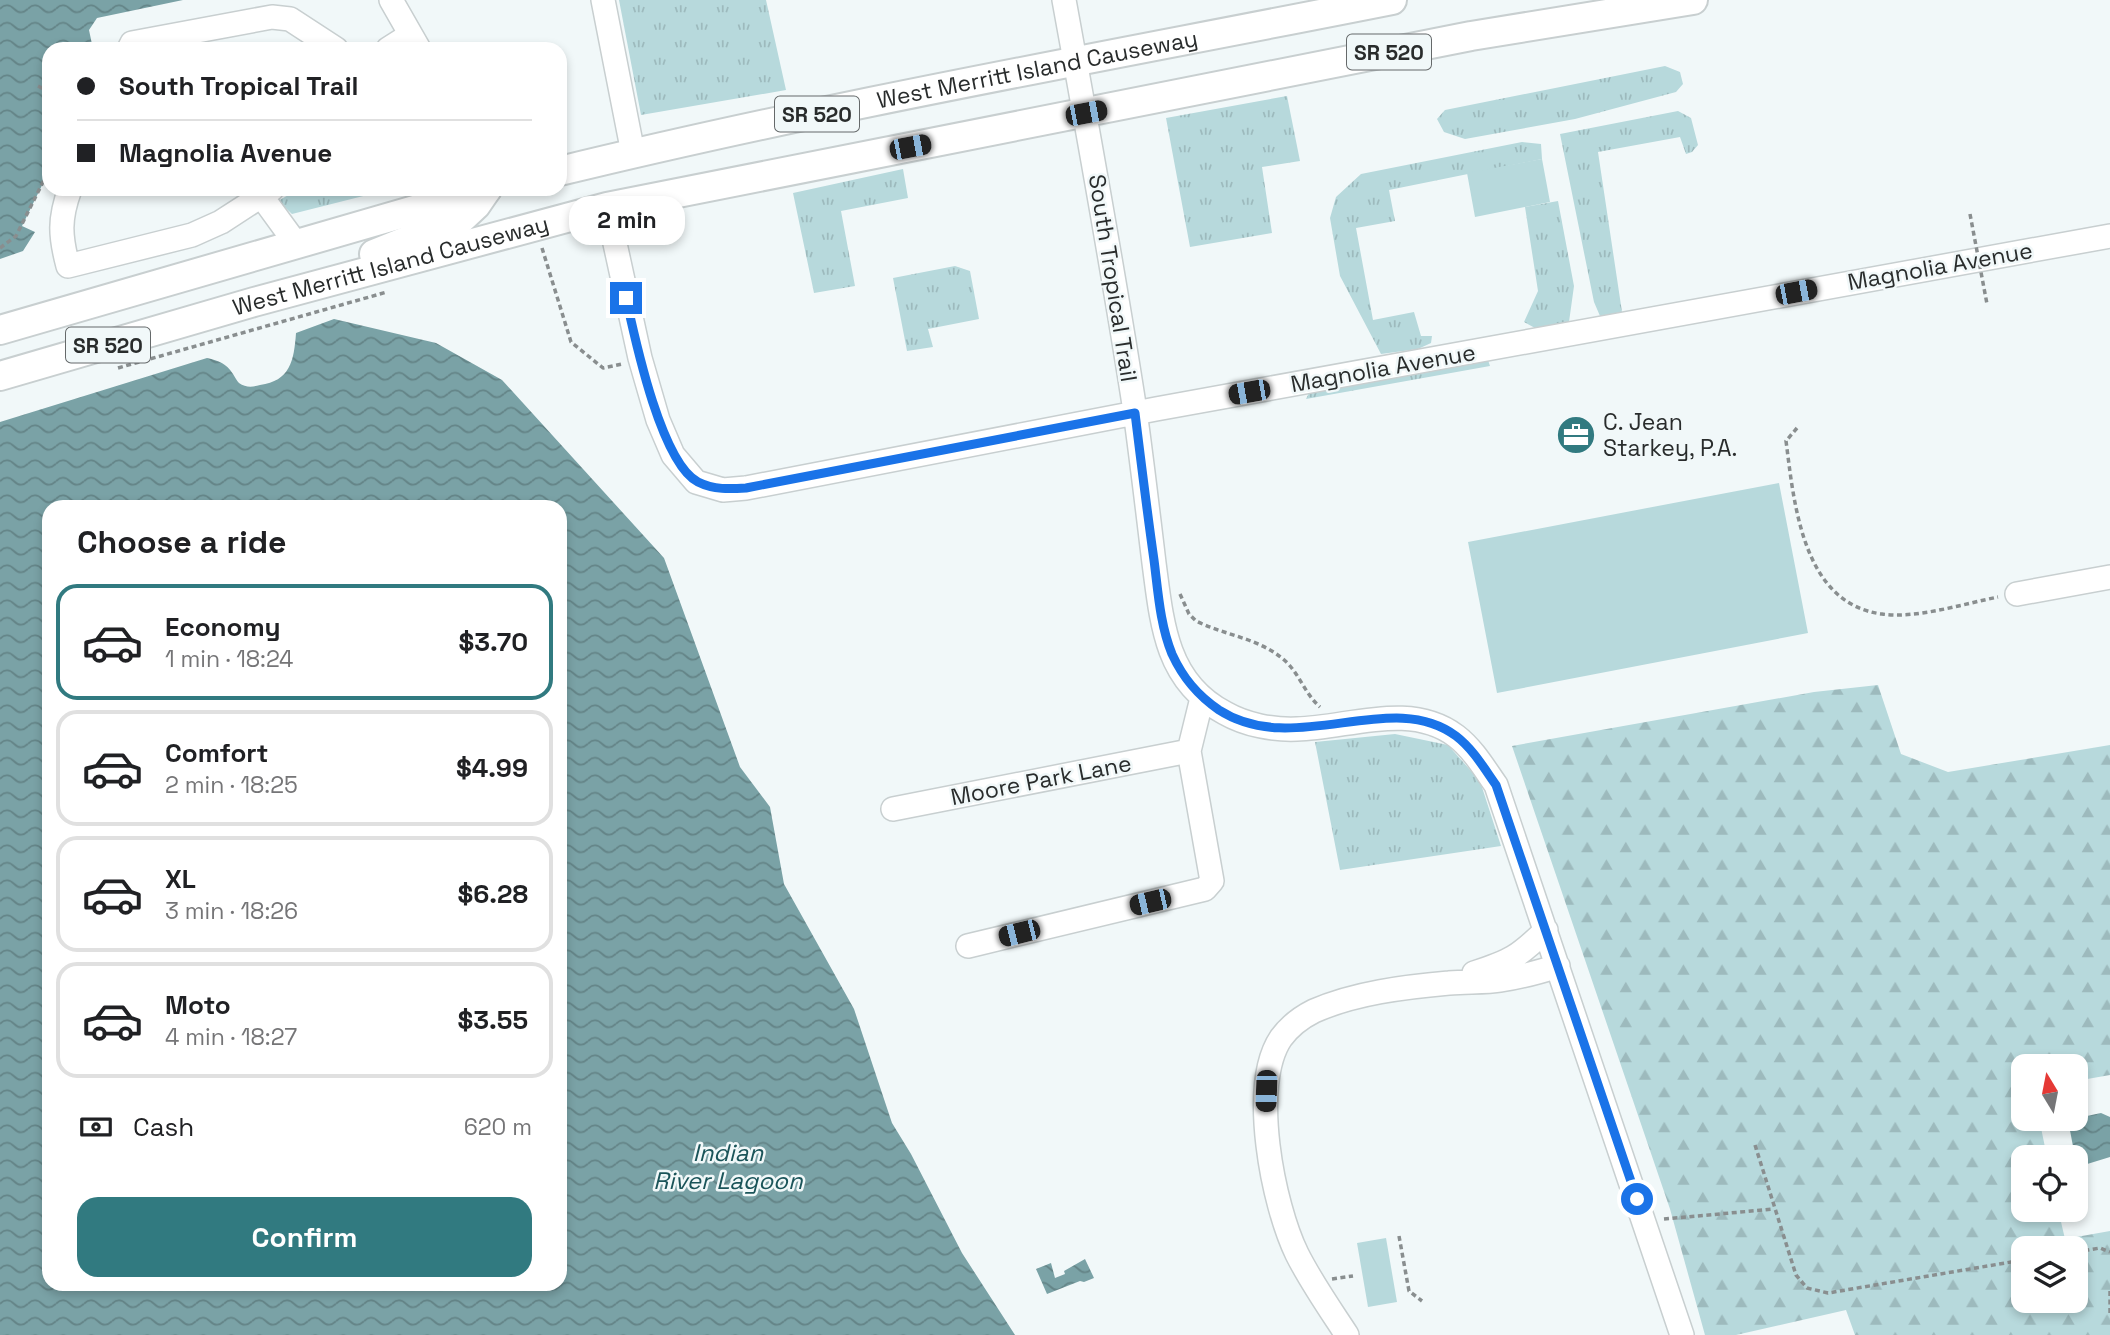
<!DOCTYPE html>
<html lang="en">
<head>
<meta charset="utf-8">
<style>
	:root { --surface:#fff; --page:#f6f6f6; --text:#202124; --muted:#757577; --line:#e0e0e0; --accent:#317a80 }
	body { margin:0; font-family:"Space Grotesk",sans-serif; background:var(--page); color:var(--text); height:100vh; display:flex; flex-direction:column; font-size:26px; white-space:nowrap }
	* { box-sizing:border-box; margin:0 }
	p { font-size:23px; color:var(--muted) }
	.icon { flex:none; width:38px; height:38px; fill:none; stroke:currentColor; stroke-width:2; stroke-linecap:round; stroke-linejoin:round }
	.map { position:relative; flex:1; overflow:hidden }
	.side { position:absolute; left:42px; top:500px; width:525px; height:791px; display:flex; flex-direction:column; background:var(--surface); border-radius:21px; box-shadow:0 4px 10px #0003 }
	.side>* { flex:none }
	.banner { position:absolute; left:42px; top:42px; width:525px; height:154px; border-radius:21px; box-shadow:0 4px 10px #0003; display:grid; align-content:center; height:154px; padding:0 35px; background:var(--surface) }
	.needle { width:46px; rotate:350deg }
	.fabs { position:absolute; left:2011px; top:1054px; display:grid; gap:14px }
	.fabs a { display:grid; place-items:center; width:77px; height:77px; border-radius:14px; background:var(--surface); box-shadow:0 4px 10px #0003; font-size:35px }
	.end { position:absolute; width:32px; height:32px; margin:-16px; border:9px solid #1a73e8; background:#fff; box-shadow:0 0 0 4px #fff }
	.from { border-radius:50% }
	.bubble { position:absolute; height:49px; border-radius:21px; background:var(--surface); box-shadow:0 4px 10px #0003; font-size:23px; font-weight:800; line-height:49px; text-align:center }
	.car { position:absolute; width:21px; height:42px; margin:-21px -10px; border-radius:9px; box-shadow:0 0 5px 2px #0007; background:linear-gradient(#222 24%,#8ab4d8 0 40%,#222 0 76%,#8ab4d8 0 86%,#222 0) }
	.banner b { display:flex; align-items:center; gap:24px; height:66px; font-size:26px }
	.banner b+b { border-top:2px solid var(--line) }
	.banner i { width:18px; height:18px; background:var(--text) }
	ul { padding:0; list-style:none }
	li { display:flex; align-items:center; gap:21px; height:116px; margin:0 14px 10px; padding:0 21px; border:4px solid var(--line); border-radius:21px }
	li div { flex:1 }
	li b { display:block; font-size:26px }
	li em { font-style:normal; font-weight:800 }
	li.active { border-color:var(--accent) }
	li>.icon { width:63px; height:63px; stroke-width:1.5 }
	h2 { padding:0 35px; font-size:32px; line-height:84px }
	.pay { display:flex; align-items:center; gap:18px; height:77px; padding:0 35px; font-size:26px }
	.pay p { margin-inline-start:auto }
	.cta { display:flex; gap:14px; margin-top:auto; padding:14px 35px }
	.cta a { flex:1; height:80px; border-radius:21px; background:var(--accent); color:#fff; font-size:28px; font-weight:800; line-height:80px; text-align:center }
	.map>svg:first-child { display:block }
	.grass { fill:url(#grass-tufts) }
	.forest { fill:url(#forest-firs); fill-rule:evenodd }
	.garden { fill:#b7d9dc }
	.water { fill:url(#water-waves); fill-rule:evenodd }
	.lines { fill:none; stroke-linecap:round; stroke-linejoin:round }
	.minor-casing { stroke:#c8cfd0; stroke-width:26 }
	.major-casing { stroke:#c8cfd0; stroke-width:32 }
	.path { stroke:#898e8f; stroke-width:3.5; stroke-dasharray:5 3.5; stroke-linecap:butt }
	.minor { stroke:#fff; stroke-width:23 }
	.major { stroke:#fff; stroke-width:28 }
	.path-bridge { stroke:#898e8f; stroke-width:3.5; stroke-dasharray:5 3.5; stroke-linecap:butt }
	.route { stroke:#1a73e8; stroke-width:9 }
	.labels { text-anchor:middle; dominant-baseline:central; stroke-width:5; stroke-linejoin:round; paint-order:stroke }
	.shield { fill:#f1f8f9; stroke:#65696a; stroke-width:2 }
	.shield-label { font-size:21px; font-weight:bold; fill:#292c2c }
	.street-label { font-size:23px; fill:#292c2c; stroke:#f1f8f9 }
	.poi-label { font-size:23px; fill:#292c2c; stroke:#f1f8f9; text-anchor:start }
	.water-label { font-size:24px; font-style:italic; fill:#1a5459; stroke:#f1f8f9 }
</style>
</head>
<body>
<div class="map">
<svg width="2110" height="1335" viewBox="0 0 2110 1335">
	<defs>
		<pattern id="grass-tufts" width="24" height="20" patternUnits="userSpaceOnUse" patternTransform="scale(1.75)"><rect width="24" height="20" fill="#b7d9dc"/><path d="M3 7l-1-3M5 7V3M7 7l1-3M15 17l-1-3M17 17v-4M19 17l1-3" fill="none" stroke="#9dbabd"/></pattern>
		<pattern id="forest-firs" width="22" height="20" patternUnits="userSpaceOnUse" patternTransform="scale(1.75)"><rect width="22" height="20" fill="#b7d9dc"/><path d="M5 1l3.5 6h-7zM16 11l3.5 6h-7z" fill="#9dbabd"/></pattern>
		<pattern id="water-waves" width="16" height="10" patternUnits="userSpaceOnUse" patternTransform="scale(1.75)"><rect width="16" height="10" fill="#7aa2a6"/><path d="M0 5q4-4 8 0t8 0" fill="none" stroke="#648487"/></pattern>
	</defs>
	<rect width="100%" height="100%" fill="#f1f8f9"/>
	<path class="grass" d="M619,0H766L786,90L641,115Z
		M1665,66L1680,72L1683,84L1676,92L1575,119L1465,139L1444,132L1437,119L1445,110Z
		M1287,96L1300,161L1262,167L1272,233L1190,247L1166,118Z
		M1678,111L1691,118L1698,145L1692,152L1686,154L1680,137L1598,152L1622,312L1600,316L1594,302L1560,134Z
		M1522,142L1541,144L1542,159L1389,190L1395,221L1356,228L1373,320L1414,312L1421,336H1432L1431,343L1418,349L1381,354L1340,276L1330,218L1336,197L1361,174Z
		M903,169L908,198L841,211L855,286L814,293L793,193Z
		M314,189H391L292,214L278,201L290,194Z
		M1558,201L1574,286L1569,322L1535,328L1524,322L1538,291L1525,207Z
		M955,266L970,271L979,319L928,329L933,347L907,351L893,278Z
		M1488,360L1490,366L1306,399L1310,391Z
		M1395,734L1448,745L1480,781L1501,846L1340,870L1315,742Z"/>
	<path class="forest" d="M1878,685L1901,754L1948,772L2110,745V1075L2076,1081V1066H2023V1118H2039L2047,1157H2023V1209H2058L2065,1239L2110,1231V1335H1855L1846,1310L1736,1335H1705L1670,1209L1512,746L1814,692ZM2023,1248H2076V1300H2023Z"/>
	<path class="garden" d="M1542,159L1550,202L1475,217L1467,173Z
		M1779,483L1808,633L1497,693L1468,542Z
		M1386,1238L1397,1302L1368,1307L1357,1243Z"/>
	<path class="water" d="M0,0H183L97,18L89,30L93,49H49V171L22,226L35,232L23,251L0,259Z
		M334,319L436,343L502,380L664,558L740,767L770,807L784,884L854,1009L892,1123L911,1154L962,1253L1015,1335H0V422L207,358C219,361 226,363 233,374C235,377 237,381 239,383C246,388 253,387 260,385C290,381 294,361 296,333ZM49,508H560V1284H49Z
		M2101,1113L2110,1117V1157L2084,1165L2076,1162L2068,1120Z
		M1085,1259L1094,1278L1084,1282L1080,1281L1047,1294L1036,1269L1051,1263L1055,1278L1065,1274L1064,1271Z"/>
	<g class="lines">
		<g class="minor-casing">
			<path id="minor" d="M391,0L419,49
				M603,0L633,153
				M1064,0C1089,137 1114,274 1135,411C1142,462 1148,513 1154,563C1158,593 1161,624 1171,651C1181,678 1200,700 1225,713C1246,725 1273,730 1297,729C1348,728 1410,701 1456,736C1473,749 1484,768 1496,785L1682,1335
				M129,49L132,43L272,17L290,19L336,49
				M388,49L410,35
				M70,189C59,219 60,236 68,266L192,235L221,222L272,189
				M260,189L262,197L297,245
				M607,207L640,358L658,420L673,455L696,482L723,490L746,488L1156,409L2110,236
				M2017,594L2110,577
				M893,809L1189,751
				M968,946L1205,889L1212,881L1189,751L1202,698
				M1474,973C1511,961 1518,957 1546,930
				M1347,1335C1330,1309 1311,1282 1297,1254C1273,1205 1249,1085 1281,1038C1289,1027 1302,1017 1314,1011C1355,993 1404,987 1449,983C1466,981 1484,983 1501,980C1521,977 1539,972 1558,966"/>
		</g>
		<g class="major-casing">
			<g id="major">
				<path id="s1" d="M560,171C835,104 1114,55 1392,0"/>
				<path d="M374,254L461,219L476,205L487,189"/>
				<path d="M0,330L487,189"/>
				<path id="s2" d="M0,376L254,302L607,207L1471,36L1693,0"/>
			</g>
		</g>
		<path class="path" d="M38,86L49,92
			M0,248L16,236L49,170
			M542,248L571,342L603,368L622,364
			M118,368L387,292
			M1797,428L1786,441C1794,502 1802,604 1882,614C1916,619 1963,604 1998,597
			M1180,594L1189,614L1196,621C1224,635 1258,638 1283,659C1299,672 1304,693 1320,707
			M1755,1145L1796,1275L1807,1288L1828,1293L2023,1260
			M1664,1219L1774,1209
			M1399,1236L1409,1291L1422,1301
			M2076,1252L2100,1248L2110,1252
			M1332,1279L1353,1276
			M2110,1291V1314"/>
		<use href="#minor" class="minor"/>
		<use href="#major" class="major"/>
		<path class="path-bridge" d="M1970,214L1987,304"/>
	</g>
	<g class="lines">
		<path class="route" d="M626,298C635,339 661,463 698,482C714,490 730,489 746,488L1135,413C1141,462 1147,511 1154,560C1158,591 1160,625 1172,654C1183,678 1197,695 1219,710C1295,759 1391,687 1456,736C1473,749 1484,768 1496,785L1637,1199"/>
	</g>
	<defs>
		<g id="office-disc" transform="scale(2.0125)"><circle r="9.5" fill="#317a80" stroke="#f1f8f9"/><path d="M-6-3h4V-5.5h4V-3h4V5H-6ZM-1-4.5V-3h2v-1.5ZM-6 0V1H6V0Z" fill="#fff"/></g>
	</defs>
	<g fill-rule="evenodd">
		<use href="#office-disc" x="1576" y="435"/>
	</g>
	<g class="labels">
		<g class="shield">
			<rect x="1347" y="34.5" width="84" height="35" rx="5"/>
			<rect x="775" y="96.5" width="84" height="35" rx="5"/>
			<rect x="66" y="327.5" width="84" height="35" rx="5"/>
		</g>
		<g class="shield-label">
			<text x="1389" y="52">SR 520</text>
			<text x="817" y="114">SR 520</text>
			<text x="108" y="345">SR 520</text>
		</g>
		<g class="street-label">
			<text stroke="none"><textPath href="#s1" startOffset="488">West Merritt Island Causeway</textPath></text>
			<text stroke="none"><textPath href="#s2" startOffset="406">West Merritt Island Causeway</textPath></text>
			<text transform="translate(1940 266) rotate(-10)">Magnolia Avenue</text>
			<text transform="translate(1113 278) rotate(81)">South Tropical Trail</text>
			<text transform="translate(1383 368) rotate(-10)">Magnolia Avenue</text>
			<text transform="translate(1041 780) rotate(-11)">Moore Park Lane</text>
		</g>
		<g class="poi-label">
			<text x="1603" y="422">C. Jean<tspan x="1603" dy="26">Starkey, P.A.</tspan></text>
		</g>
		<g class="water-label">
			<text x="728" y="1152">Indian<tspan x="728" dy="28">River Lagoon</tspan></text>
		</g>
	</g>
</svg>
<div class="fabs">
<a><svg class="needle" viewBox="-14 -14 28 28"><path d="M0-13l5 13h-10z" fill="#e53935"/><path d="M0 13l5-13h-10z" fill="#757577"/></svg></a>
<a><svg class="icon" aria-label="locate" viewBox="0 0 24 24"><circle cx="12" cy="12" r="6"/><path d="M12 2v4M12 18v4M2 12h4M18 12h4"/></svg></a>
<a><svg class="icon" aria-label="layers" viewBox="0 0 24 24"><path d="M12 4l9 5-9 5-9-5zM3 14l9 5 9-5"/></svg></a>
</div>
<i class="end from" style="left:1637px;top:1199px"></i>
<i class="end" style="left:626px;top:298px"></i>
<div class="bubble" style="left:569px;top:196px;width:116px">2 min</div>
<i class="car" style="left:1086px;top:113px;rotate:79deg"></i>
<i class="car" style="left:910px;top:147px;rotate:79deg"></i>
<i class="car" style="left:1796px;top:292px;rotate:79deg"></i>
<i class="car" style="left:1249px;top:392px;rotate:260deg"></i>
<i class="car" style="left:1150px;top:902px;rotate:257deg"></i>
<i class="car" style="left:1019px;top:933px;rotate:256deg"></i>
<i class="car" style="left:1266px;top:1091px;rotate:182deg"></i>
<div class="banner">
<b><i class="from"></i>South Tropical Trail</b>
<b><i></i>Magnolia Avenue</b>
</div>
<section class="side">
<h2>Choose a ride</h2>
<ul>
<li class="active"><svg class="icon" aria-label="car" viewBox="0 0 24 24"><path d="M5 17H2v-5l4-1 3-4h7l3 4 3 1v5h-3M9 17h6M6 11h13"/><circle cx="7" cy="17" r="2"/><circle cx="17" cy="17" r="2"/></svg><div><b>Economy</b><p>1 min · 18:24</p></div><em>$3.70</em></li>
<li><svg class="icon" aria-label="car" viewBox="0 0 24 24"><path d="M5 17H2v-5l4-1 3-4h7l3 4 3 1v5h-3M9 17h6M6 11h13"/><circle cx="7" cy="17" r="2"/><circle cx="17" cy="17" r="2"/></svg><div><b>Comfort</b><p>2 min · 18:25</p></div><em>$4.99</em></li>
<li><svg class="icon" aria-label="car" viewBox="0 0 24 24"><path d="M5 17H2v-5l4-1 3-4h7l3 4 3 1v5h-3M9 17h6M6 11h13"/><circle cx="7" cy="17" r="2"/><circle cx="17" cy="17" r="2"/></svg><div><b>XL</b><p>3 min · 18:26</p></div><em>$6.28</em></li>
<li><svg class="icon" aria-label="car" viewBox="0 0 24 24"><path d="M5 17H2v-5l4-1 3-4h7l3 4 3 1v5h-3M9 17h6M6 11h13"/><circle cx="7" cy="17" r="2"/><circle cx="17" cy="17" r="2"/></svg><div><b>Moto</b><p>4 min · 18:27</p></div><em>$3.55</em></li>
</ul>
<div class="pay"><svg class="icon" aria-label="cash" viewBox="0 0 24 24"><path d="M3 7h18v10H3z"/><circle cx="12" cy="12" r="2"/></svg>Cash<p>620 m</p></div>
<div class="cta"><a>Confirm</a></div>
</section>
</div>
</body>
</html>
